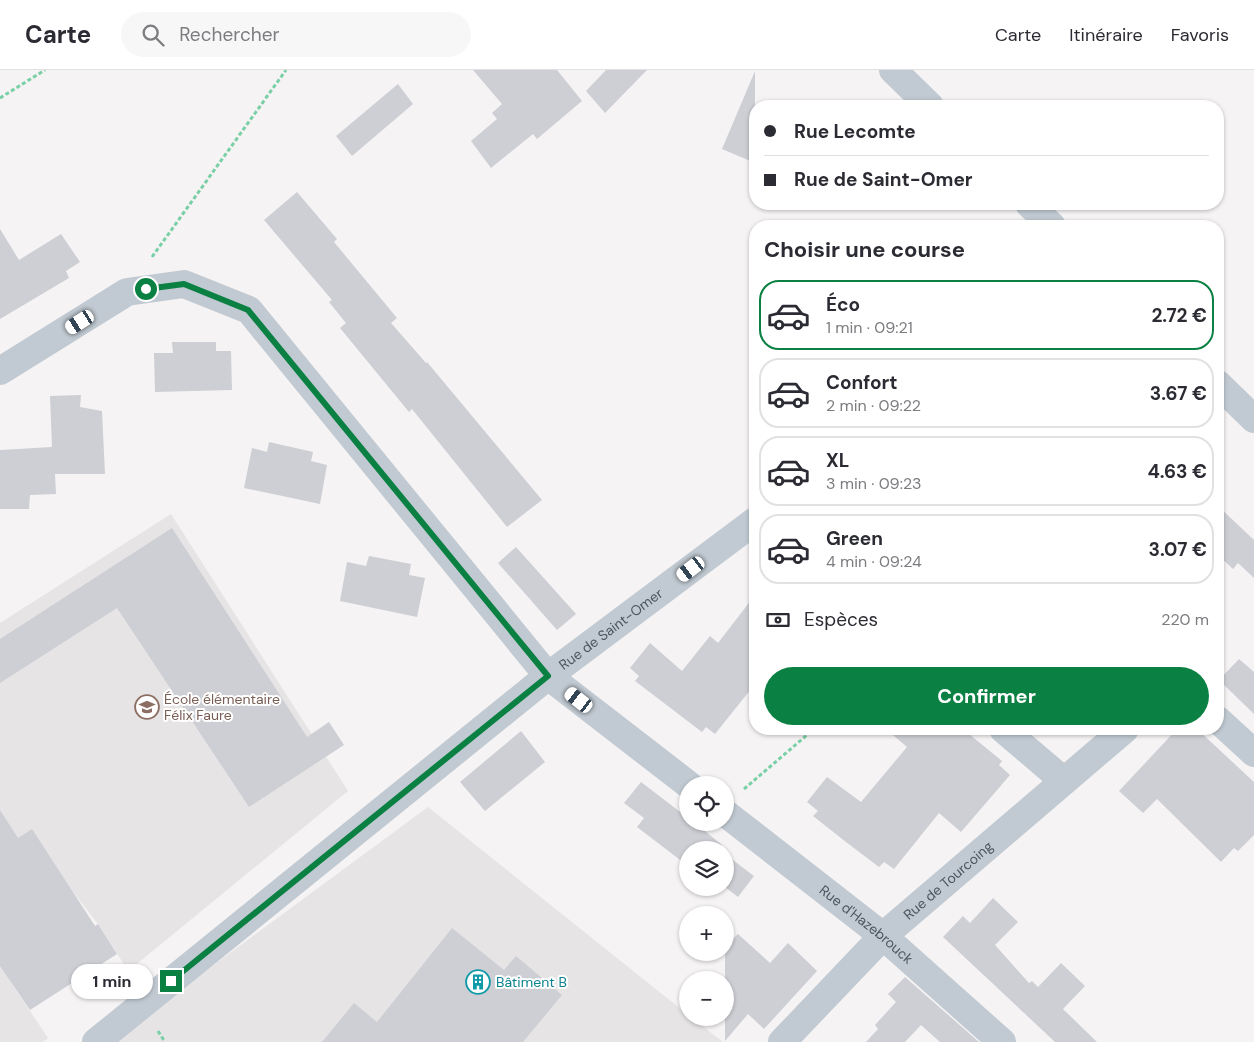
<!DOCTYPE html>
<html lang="fr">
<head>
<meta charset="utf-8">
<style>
	:root { --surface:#fff; --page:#f7f7f7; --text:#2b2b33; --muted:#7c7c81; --line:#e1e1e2; --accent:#0b8043 }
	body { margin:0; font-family:"DM Sans",sans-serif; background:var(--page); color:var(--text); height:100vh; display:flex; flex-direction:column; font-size:19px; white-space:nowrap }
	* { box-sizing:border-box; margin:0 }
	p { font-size:16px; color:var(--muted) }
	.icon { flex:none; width:28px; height:28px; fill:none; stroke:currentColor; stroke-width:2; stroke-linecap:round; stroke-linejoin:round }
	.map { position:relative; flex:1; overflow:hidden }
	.side { position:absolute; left:749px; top:150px; width:475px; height:515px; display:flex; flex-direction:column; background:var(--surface); border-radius:20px; box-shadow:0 1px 4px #0004 }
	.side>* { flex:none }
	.top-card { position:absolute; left:749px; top:30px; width:475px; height:110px; border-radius:20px; box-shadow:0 1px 4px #0004; display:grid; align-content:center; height:110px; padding:0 15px; background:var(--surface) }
	.fabs { position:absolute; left:679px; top:706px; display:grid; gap:10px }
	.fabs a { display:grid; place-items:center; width:55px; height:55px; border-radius:50%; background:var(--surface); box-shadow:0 1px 4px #0004; font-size:25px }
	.end { position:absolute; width:22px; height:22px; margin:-11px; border:6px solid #0b8043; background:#fff; box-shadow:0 0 0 2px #fff }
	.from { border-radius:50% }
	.bubble { position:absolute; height:35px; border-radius:18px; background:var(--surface); box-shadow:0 1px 4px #0004; font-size:16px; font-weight:700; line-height:35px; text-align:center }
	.car { position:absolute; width:15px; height:30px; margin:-15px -8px; border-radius:6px; box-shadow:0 0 4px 1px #0007; background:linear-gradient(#fff 24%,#345 0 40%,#fff 0 76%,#345 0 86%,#fff 0) }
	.top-card b { display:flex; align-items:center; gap:18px; height:48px; font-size:19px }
	.top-card b+b { border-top:1px solid var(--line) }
	.top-card i { width:12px; height:12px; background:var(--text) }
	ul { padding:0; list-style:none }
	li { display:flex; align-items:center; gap:15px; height:70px; margin:0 10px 8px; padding:0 5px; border:2px solid var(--line); border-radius:20px }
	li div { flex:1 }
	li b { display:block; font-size:19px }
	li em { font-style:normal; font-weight:700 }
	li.current { border-color:var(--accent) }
	li>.icon { width:45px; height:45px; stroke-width:1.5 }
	h2 { padding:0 15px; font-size:22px; line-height:60px }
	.pay { display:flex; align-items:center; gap:12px; height:55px; padding:0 15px; font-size:19px }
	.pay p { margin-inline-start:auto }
	.primary-button { display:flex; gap:10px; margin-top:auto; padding:10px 15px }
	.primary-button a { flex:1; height:58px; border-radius:30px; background:var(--accent); color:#fff; font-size:20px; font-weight:700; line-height:58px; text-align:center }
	header { display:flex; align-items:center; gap:30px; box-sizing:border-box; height:70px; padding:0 25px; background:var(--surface); border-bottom:1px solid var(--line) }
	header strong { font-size:24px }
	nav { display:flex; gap:28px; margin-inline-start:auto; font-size:18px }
	.search { width:350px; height:45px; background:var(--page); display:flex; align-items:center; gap:12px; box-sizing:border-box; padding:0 18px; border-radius:28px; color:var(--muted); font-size:19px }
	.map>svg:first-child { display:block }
	.education { fill:#e6e4e5 }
	.building { fill:#cdcfd5 }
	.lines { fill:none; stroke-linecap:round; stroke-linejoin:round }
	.path { stroke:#7ad0a6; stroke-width:3; stroke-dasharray:4 2.5; stroke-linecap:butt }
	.minor { stroke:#c1cad2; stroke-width:28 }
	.route { stroke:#0b8043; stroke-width:6 }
	.labels { text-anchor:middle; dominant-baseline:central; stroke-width:4; stroke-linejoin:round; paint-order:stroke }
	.street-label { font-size:14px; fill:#4a5661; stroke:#fff }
	.education-label { font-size:14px; fill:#785e54; stroke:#fff; text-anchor:start }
	.culture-label { font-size:14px; fill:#0d838f; stroke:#fff; text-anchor:start }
</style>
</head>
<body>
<header>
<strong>Carte</strong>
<div class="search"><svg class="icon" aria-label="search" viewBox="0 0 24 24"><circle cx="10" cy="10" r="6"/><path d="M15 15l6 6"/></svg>Rechercher</div>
<nav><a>Carte</a><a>Itinéraire</a><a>Favoris</a></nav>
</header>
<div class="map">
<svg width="1254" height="972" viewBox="0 0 1254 972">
	<rect width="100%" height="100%" fill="#f5f3f3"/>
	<path class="education" d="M171,444L348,721L127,902L125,896L98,854L73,822L0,868V553Z
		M428,737L687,944L688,948H692L723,972H114L146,945Z
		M0,890L10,911L48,968L43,972H0Z"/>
	<path class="building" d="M473,0H557L582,31L537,69L533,64L491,98L471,71L497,49L492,43L502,34Z
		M606,0H647L605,43L586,21Z
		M755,1V93L722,79Z
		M398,14L413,34L352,86L336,66Z
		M297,122L337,169L334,172L397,248L391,253L426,293L427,292L542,430L507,457L412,339L409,342L340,258L346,253L329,232L332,230L264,150Z
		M0,159L19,190L61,164L80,192L66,201L69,208L0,249Z
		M172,272H216V281H231L232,320L155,322L154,283H173Z
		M81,325L80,337L102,341L105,404H55L56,424L30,425L29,439H0V380L52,377L50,326Z
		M269,372L313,382L311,391L327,395L320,434L244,418L252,378L267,382Z
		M1218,436L1254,470V508L1238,493L1233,499L1218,485Z
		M172,458L307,667L329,652L344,675L249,737L117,538L0,613V569Z
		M516,477L576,544L557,560L498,493Z
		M369,486L411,494L409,505L425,508L417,547L340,531L347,492L366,496Z
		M755,525V614L715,664L706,657L702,662L635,611L639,606L630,598L650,573L682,601L710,566L718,573Z
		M1239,589L1254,602V644L1219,610Z
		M886,659H963L1002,691L999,695L1010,705L961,762L939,743L894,799L884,792L879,797L846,772L813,746L818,741L807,732L827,707L861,732L907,677Z
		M1177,659H1197L1254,712V765L1238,781L1234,778L1221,792L1157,729L1143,743L1119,721Z
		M521,661L545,692L485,741L460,712Z
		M641,712L688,748V752H694L722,775L718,779L720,780H688V796L637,757L644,748L624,733Z
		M0,740L18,768L32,759L95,856L98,854L117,884L30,940L0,896Z
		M725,784L754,806L738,827L725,817Z
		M993,828L1018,852L995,875L1029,913L1032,911L1038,917L1061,893L1085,916L1063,939L1097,972H1055L943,867L963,846L970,853Z
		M452,858L504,900L516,886L562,925L523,972H322L354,933L377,952Z
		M738,864L770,893L788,873L817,901L764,959L748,944L725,971V877Z
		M905,907L979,972H940L921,955L905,972H866L878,959L875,955L896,932L888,924Z"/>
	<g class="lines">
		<path class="path" d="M0,28L45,0
			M152,187L286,0
			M744,719L814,659
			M158,961L165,972"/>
		<g class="minor">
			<path d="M893,0L930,36"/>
			<path d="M1029,134L1052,156"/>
			<path d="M0,301L127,222L184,214L249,240L548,606L689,715"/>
			<path d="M1218,314L1254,349"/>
			<path d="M1218,650L1254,683"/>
			<path d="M1003,659L1064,711"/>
			<path id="s1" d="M725,743L883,866L1002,972"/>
			<path id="s2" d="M96,972L548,606L755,451"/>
			<path id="s3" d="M782,972L883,866L1125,659"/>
		</g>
	</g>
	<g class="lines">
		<path class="route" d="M146,219L184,214L248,240L548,606L171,911"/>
	</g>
	<defs>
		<g id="school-ring" transform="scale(1.25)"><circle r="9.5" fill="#fff" stroke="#8d6e63" stroke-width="1.5"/><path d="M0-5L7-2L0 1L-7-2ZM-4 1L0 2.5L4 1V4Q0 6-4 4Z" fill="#8d6e63"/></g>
		<g id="building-ring" transform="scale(1.25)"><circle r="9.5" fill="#fff" stroke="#0f9aa8" stroke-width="1.5"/><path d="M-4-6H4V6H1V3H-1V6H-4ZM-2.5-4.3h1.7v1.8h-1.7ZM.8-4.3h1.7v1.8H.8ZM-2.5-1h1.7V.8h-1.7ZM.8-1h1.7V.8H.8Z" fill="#0f9aa8"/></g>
	</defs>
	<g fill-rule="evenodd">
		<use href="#school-ring" x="147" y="637"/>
		<use href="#building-ring" x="478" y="912"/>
	</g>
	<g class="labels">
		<g class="street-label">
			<text stroke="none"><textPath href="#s2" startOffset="660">Rue de Saint-Omer</textPath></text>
			<text stroke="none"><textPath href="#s3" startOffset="232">Rue de Tourcoing</textPath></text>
			<text stroke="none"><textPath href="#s1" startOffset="180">Rue d'Hazebrouck</textPath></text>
		</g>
		<g class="education-label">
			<text x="164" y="629">École élémentaire<tspan x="164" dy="16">Félix Faure</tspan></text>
		</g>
		<g class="culture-label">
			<text x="496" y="912">Bâtiment B</text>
		</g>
	</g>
</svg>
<div class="fabs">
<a><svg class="icon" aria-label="locate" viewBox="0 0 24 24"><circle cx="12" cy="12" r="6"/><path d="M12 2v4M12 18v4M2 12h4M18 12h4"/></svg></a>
<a><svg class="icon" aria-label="layers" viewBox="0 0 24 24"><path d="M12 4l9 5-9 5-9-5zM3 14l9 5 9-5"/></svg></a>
<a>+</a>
<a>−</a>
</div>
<i class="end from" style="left:146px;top:219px"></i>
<i class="end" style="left:171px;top:911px"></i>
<div class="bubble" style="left:71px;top:894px;width:82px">1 min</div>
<i class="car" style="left:80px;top:252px;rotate:238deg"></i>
<i class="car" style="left:691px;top:499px;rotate:233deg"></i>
<i class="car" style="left:579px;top:630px;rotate:308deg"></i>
<div class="top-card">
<b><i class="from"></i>Rue Lecomte</b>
<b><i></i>Rue de Saint-Omer</b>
</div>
<section class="side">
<h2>Choisir une course</h2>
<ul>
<li class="current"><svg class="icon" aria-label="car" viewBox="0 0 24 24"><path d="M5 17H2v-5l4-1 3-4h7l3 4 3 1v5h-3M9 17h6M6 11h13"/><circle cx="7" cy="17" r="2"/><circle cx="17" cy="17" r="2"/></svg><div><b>Éco</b><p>1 min · 09:21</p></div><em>2.72 €</em></li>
<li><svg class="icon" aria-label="car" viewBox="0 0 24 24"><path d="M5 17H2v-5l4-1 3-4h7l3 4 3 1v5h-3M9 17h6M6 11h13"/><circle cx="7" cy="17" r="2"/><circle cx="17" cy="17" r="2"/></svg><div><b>Confort</b><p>2 min · 09:22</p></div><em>3.67 €</em></li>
<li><svg class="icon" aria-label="car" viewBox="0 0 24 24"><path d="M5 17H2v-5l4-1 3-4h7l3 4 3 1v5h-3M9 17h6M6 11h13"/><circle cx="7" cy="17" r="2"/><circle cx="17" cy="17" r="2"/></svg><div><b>XL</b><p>3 min · 09:23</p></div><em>4.63 €</em></li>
<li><svg class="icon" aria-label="car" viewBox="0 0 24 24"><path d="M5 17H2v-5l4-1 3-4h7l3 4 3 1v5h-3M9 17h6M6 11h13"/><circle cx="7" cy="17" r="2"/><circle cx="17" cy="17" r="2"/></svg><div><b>Green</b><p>4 min · 09:24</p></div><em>3.07 €</em></li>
</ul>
<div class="pay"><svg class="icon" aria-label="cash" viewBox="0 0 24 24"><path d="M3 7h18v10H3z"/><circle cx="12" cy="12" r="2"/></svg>Espèces<p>220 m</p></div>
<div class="primary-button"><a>Confirmer</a></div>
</section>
</div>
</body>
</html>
